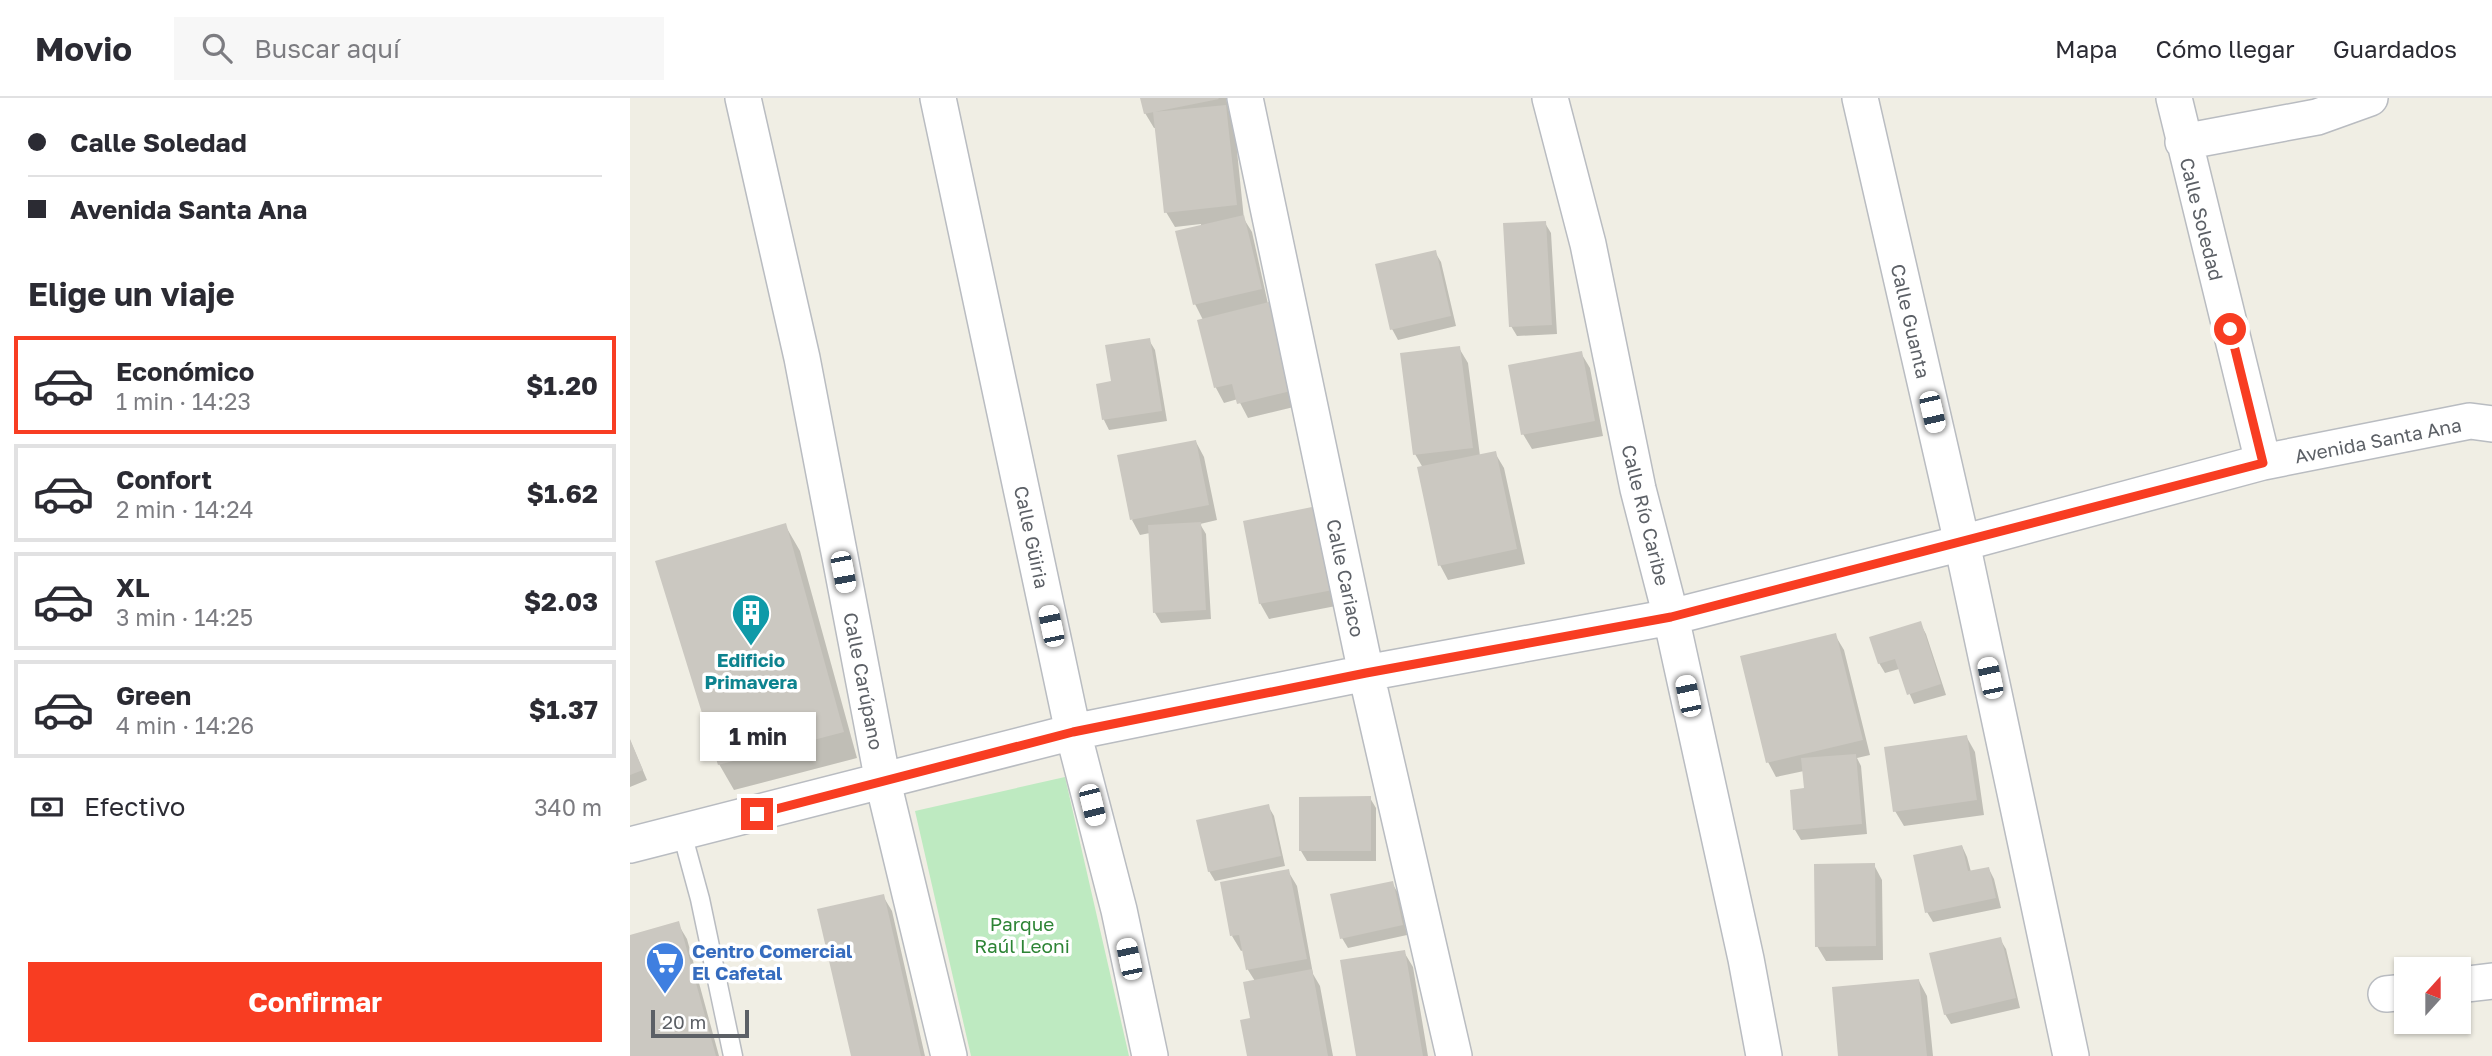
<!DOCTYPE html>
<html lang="es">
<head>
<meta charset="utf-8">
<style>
	:root { --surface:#fff; --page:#f7f7f7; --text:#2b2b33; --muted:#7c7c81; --line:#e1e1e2; --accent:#f83d22 }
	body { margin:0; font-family:"Golos Text",sans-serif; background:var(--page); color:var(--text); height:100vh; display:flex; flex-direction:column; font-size:26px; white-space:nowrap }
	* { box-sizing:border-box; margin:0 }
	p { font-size:23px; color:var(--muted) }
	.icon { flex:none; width:38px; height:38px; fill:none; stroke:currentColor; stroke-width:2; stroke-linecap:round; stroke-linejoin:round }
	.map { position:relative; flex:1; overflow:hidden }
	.drawer { display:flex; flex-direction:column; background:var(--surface); width:630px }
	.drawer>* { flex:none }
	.banner { display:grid; align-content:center; height:154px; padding:0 28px; background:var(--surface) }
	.needle { width:46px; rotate:21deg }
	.buttons { position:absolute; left:1764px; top:859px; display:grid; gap:14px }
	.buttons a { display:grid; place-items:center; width:77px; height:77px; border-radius:0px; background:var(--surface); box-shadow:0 2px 5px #0004; font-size:35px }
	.scale { position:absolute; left:21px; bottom:18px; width:98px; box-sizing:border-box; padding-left:7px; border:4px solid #5c6066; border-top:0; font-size:19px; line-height:24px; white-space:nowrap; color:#5c6066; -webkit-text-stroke:5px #fff; paint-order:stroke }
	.end { position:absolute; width:32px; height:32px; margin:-16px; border:9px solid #f83d22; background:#fff; box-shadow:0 0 0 4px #fff }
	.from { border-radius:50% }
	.bubble { position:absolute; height:49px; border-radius:0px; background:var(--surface); box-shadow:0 2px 5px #0004; font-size:23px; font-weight:700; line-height:49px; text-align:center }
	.car { position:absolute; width:21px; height:42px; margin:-21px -10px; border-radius:9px; box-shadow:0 0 5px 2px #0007; background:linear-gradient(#fff 24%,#345 0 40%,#fff 0 76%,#345 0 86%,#fff 0) }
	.banner b { display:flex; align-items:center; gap:24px; height:66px; font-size:26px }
	.banner b+b { border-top:2px solid var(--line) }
	.banner i { width:18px; height:18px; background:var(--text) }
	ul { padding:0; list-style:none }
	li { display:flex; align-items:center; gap:21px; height:98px; margin:0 14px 10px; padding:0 14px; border:4px solid var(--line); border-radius:0px }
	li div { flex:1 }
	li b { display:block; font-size:26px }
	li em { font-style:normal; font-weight:700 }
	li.active { border-color:var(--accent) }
	li>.icon { width:63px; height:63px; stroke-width:1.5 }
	h2 { padding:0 28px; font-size:32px; line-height:84px }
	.pay { display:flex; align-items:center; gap:18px; height:77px; padding:0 28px; font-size:26px }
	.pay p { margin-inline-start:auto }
	.button { display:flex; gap:14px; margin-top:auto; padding:14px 28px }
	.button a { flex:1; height:80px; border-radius:0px; background:var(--accent); color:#fff; font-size:28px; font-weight:700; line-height:80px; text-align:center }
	header { display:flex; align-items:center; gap:42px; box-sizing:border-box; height:98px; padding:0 35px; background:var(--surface); border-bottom:2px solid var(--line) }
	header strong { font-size:33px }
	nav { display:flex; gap:38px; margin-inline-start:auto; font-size:24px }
	.search { width:490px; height:63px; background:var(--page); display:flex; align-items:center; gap:18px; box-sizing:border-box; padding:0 24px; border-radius:0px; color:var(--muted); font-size:26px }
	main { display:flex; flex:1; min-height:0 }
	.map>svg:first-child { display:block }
	.green { fill:#beeac1 }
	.shadow { fill:#0003 }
	.building { fill:#cbc8c1 }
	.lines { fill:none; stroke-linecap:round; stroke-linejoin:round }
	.lane-casing { stroke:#b9bcc1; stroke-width:21 }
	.street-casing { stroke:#b9bcc1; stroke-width:38 }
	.lane { stroke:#fff; stroke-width:18 }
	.street { stroke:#fff; stroke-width:35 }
	.route { stroke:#f83d22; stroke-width:9 }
	.labels { text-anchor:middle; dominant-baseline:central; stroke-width:7; stroke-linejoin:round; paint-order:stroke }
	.street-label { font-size:19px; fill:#5c6066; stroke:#fff }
	.culture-label { font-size:19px; font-weight:bold; fill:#0d838f; stroke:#fff }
	.park-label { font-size:19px; fill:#2d8435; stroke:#fff }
	.shop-label { font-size:19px; font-weight:bold; fill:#366cbe; stroke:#fff; text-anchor:start }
</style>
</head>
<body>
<header>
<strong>Movio</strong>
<div class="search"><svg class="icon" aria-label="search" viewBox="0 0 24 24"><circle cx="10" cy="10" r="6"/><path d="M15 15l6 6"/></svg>Buscar aquí</div>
<nav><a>Mapa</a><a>Cómo llegar</a><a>Guardados</a></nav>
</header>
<main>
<section class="drawer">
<div class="banner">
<b><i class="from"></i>Calle Soledad</b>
<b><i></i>Avenida Santa Ana</b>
</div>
<h2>Elige un viaje</h2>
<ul>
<li class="active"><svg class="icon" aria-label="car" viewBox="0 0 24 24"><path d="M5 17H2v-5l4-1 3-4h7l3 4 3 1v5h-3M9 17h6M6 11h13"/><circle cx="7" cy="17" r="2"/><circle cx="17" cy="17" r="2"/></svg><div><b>Económico</b><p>1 min · 14:23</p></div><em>$1.20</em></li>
<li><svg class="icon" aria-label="car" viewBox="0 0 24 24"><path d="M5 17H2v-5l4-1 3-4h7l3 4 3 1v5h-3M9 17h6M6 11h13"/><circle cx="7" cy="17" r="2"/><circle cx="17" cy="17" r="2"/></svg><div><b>Confort</b><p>2 min · 14:24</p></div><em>$1.62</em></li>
<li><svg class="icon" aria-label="car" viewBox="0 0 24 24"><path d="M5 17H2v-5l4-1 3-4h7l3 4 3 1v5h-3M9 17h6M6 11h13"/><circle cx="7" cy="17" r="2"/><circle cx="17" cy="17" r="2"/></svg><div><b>XL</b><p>3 min · 14:25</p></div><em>$2.03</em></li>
<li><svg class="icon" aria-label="car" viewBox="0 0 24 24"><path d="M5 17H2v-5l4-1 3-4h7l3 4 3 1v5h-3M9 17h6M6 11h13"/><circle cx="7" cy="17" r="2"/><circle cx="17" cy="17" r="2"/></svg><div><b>Green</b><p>4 min · 14:26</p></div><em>$1.37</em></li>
</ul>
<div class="pay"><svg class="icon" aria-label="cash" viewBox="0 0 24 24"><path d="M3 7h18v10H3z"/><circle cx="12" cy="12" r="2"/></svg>Efectivo<p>340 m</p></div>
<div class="button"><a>Confirmar</a></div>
</section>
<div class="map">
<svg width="1862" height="958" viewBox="0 0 1862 958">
	<rect width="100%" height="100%" fill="#f0eee4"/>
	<path class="green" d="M435,679L499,958H341L285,713Z"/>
	<path class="shadow" d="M512,0H596L599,14L604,24L614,121L622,134L638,206L647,221L668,308L618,320L608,301L594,305L586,290L573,222L565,206L571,126L545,129L536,114L527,30H524L515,15Z
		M915,125L921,135L927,236L887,238L881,228Z
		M805,154L811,164L826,228L768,242L762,231Z
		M519,242L525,252L537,323L479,332L474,322L468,287L483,285Z
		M829,250L838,265L850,358L865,355L874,370L895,466L818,482L810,467L793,370L785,356Z
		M951,255L960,270L973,338L902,351L893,336Z
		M566,344L574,359L587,422L570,426L576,436L581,521L531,525L525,515L520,435L510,437L502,422Z
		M686,410L711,507L639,521L630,505Z
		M155,427L170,453L227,660L104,692L89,666Z
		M1290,525L1296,536L1316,597L1284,606L1269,571L1255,575L1249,565Z
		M1205,537L1214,552L1240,657L1227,660L1231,668L1237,736L1171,742L1165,732L1176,692L1174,673L1146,679L1138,664Z
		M1336,638L1345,654L1354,717L1274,728L1265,713Z
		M0,642L17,682L0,689Z
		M740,700L746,710V763H677L671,753Z
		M638,708L644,718L655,768L585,783L579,773Z
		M1332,748L1337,759L1341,774L1359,771L1364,781L1371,810L1303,824L1297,814Z
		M1244,767L1252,782L1253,862L1196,863L1187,848Z
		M658,773L667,788L683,876L690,888L703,958H619L625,883L618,872L614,852L611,853L602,838Z
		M762,785L768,795L777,837L718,850L712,840Z
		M253,798L262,813L295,958H223Z
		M48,826L57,841L89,958H0V839Z
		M1370,841L1376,851L1390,910L1321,926L1315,916Z
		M774,854L783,869L798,958H728Z
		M1289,883L1297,898L1303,958H1210Z"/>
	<path class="building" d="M510,0H588L589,1L514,16Z
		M596,7L607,107L534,115L523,14Z
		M614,117L632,191L563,207L545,133Z
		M916,123L922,227L879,229L873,125Z
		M806,152L821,218L760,232L745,166Z
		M639,204L661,293L607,306L602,286L584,290L567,222Z
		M520,240L532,313L472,322L466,286L481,283L475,247Z
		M830,248L843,350L783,357L770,255Z
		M952,253L965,323L891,337L878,267Z
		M566,342L579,407L500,422L487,357Z
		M866,353L887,451L808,468L787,369Z
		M687,408L703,492L629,506L613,423Z
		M571,424L576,512L523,515L518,427Z
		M156,425L214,634L88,667L25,463Z
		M1291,523L1311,586L1277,597L1265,561L1248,566L1239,539Z
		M1206,535L1233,642L1136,665L1110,558Z
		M1337,637L1347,702L1263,714L1254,649Z
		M0,641L13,672L0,677Z
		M1226,656L1232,726L1163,732L1160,692L1174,690L1171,660Z
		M741,698V753H669V699Z
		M639,706L651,758L578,774L566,722Z
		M1332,747L1338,773L1359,769L1366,800L1295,815L1283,757Z
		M1245,765L1246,848L1185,849L1184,766Z
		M659,771L677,861L616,872L609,837L600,838L590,784Z
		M763,783L773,827L710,841L700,796Z
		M254,796L291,958H221L187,811Z
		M49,823L86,958H0V837Z
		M1371,839L1386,900L1314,917L1299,855Z
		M775,852L793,958H726L710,862Z
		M682,871L698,958H617L610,922L620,920L613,884Z
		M1289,881L1297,958H1208L1202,889Z"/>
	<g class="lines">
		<g class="lane-casing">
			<path id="lane" d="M52,735L70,801L103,958"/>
		</g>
		<g class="street-casing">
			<path id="street" d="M113,0L172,260L253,684L319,958
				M308,0L443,634L489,812L520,958
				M615,0L736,575L824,958
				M920,0L958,146L1008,391L1041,519L1116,861L1134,958
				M1230,0L1332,445L1441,958
				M1544,0L1633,364
				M1553,44L1687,19L1740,0
				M0,747L443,634L736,575L1041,519L1332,445L1633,364L1840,323L1862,326
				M1829,887L1862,883
				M1756,896L1776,894"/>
		</g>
		<use href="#lane" class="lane"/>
		<use href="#street" class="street"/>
	</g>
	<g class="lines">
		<path class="route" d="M127,716L443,634L736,575L1041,519L1633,365L1600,231"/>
	</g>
	<defs>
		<g id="building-pin" transform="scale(2.0125)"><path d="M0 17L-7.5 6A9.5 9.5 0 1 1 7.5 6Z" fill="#0f9aa8" stroke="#fff"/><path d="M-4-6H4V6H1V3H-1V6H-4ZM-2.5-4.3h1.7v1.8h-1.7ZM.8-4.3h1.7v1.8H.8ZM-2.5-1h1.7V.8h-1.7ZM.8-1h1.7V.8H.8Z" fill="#fff"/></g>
		<g id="supermarket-pin" transform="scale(2.0125)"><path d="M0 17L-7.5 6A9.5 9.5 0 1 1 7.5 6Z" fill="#3f7fe0" stroke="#fff"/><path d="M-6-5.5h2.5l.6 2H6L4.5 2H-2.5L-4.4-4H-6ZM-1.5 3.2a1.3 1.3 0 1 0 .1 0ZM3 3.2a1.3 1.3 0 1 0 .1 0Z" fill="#fff"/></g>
	</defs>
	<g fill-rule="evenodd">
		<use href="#building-pin" x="121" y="515"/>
		<use href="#supermarket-pin" x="35" y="863"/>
	</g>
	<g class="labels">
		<g class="street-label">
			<text transform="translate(1572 121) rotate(76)">Calle Soledad</text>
			<text transform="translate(1281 223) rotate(77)">Calle Guanta</text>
			<text transform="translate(1748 342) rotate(-11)">Avenida Santa Ana</text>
			<text transform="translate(1016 417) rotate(76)">Calle Río Caribe</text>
			<text transform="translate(402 439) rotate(78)">Calle Güiria</text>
			<text transform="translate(716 480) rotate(78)">Calle Cariaco</text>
			<text transform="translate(234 583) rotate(79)">Calle Carúpano</text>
		</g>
		<g class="culture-label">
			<text x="121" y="561">Edificio<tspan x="121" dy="22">Primavera</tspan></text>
		</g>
		<g class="park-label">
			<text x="392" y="825">Parque<tspan x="392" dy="22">Raúl Leoni</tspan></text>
		</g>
		<g class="shop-label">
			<text x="62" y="852">Centro Comercial<tspan x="62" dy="22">El Cafetal</tspan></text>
		</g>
	</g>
</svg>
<div class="buttons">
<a><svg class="needle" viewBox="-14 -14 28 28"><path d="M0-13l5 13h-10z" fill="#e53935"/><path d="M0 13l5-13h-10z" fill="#7c7c81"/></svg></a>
</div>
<div class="scale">20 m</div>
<i class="end from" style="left:1600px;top:231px"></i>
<i class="end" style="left:127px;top:716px"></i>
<div class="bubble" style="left:70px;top:614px;width:116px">1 min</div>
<i class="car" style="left:1302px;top:314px;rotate:167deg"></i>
<i class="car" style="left:213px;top:474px;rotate:169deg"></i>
<i class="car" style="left:421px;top:528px;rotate:348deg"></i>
<i class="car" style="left:1360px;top:580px;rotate:348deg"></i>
<i class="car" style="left:1058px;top:598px;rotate:348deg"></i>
<i class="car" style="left:462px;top:707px;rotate:166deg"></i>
<i class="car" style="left:499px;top:861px;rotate:348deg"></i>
</div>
</main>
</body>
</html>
